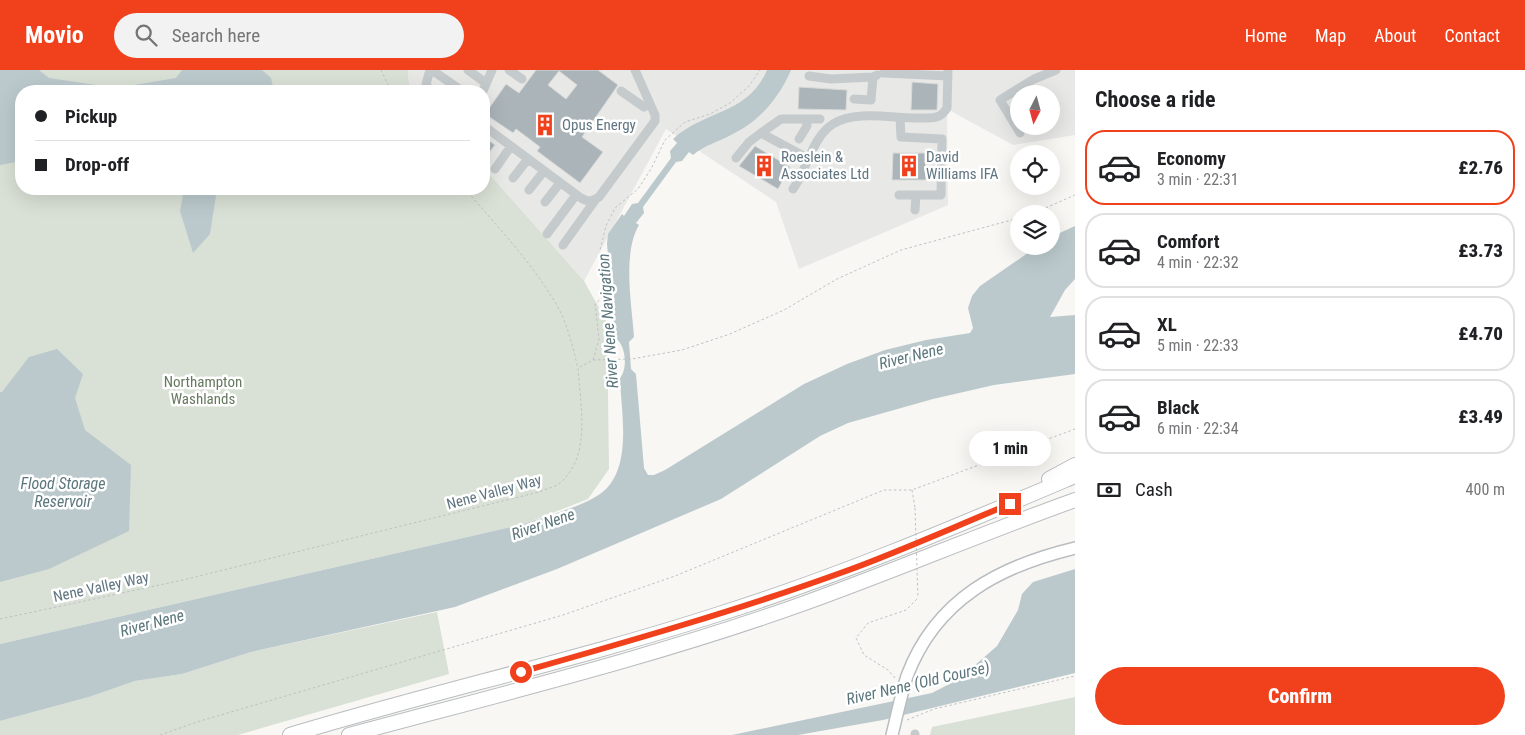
<!DOCTYPE html>
<html lang="en">
<head>
<meta charset="utf-8">
<style>
	:root { --surface:#fff; --page:#f2f2f2; --text:#202124; --muted:#757577; --line:#e0e0e0; --accent:#f0401c }
	body { margin:0; font-family:"Roboto Condensed",sans-serif; background:var(--page); color:var(--text); height:100vh; display:flex; flex-direction:column; font-size:19px; white-space:nowrap }
	* { box-sizing:border-box; margin:0 }
	p { font-size:16px; color:var(--muted) }
	.icon { flex:none; width:28px; height:28px; fill:none; stroke:currentColor; stroke-width:2; stroke-linecap:round; stroke-linejoin:round }
	.map { position:relative; flex:1; overflow:hidden }
	.panel { display:flex; flex-direction:column; background:var(--surface); width:450px }
	.panel>* { flex:none }
	.guide { position:absolute; left:15px; top:15px; width:475px; height:110px; border-radius:20px; box-shadow:0 5px 20px #0002; display:grid; align-content:center; height:110px; padding:0 20px; background:var(--surface) }
	.needle { width:32px; rotate:186deg }
	.fabs { position:absolute; left:1010px; top:15px; display:grid; gap:10px }
	.fabs a { display:grid; place-items:center; width:50px; height:50px; border-radius:50%; background:var(--surface); box-shadow:0 5px 20px #0002; font-size:25px }
	.end { position:absolute; width:22px; height:22px; margin:-11px; border:6px solid #f0401c; background:#fff; box-shadow:0 0 0 2px #fff }
	.from { border-radius:50% }
	.bubble { position:absolute; height:35px; border-radius:18px; background:var(--surface); box-shadow:0 5px 20px #0002; font-size:16px; font-weight:800; line-height:35px; text-align:center }
	.guide b { display:flex; align-items:center; gap:18px; height:48px; font-size:19px }
	.guide b+b { border-top:1px solid var(--line) }
	.guide i { width:12px; height:12px; background:var(--text) }
	ul { padding:0; list-style:none }
	li { display:flex; align-items:center; gap:15px; height:75px; margin:0 10px 8px; padding:0 10px; border:2px solid var(--line); border-radius:20px }
	li div { flex:1 }
	li b { display:block; font-size:19px }
	li em { font-style:normal; font-weight:800 }
	li.active { border-color:var(--accent) }
	li>.icon { width:45px; height:45px; stroke-width:1.5 }
	h2 { padding:0 20px; font-size:22px; line-height:60px }
	.pay { display:flex; align-items:center; gap:12px; height:55px; padding:0 20px; font-size:19px }
	.pay p { margin-inline-start:auto }
	.cta { display:flex; gap:10px; margin-top:auto; padding:10px 20px }
	.cta a { flex:1; height:58px; border-radius:30px; background:var(--accent); color:#fff; font-size:20px; font-weight:800; line-height:58px; text-align:center }
	header { display:flex; align-items:center; gap:30px; box-sizing:border-box; height:70px; padding:0 25px; background:var(--accent); color:#fff }
	header strong { font-size:24px }
	nav { display:flex; gap:28px; margin-inline-start:auto; font-size:18px }
	.search { width:350px; height:45px; background:var(--page); display:flex; align-items:center; gap:12px; box-sizing:border-box; padding:0 18px; border-radius:28px; color:var(--muted); font-size:19px }
	main { display:flex; flex:1; min-height:0 }
	.map>svg:first-child { display:block }
	.built { fill:#e8e9e7; fill-rule:evenodd }
	.green { fill:#d9e0d5 }
	.water { fill:#bbc9cd }
	.building { fill:#abb5b9; stroke:#d9d9d7; fill-rule:evenodd }
	.lines { fill:none; stroke-linecap:round; stroke-linejoin:round }
	.major-casing { stroke:#b8bdc0; stroke-width:14 }
	.highway-casing { stroke:#b9bdc0; stroke-width:16 }
	.path { stroke:#bec1c3; stroke-width:1; stroke-dasharray:2.5 2.5; stroke-linecap:butt }
	.minor { stroke:#c5cacc; stroke-width:9 }
	.major { stroke:#fff; stroke-width:11 }
	.highway { stroke:#fff; stroke-width:14 }
	.path-bridge { stroke:#bec1c3; stroke-width:1; stroke-dasharray:2.5 2.5; stroke-linecap:butt }
	.route { stroke:#f0401c; stroke-width:6 }
	.labels { text-anchor:middle; dominant-baseline:central; stroke-width:5; stroke-linejoin:round; paint-order:stroke }
	.poi-label { font-size:15px; fill:#607581; stroke:#fff; text-anchor:start }
	.park-label { font-size:15px; fill:#667960; stroke:#fff }
	.street-label { font-size:15px; fill:#607581; stroke:#fff }
	.water-label { font-size:16px; font-style:italic; fill:#5b767c; stroke:#fff }
</style>
</head>
<body>
<header>
<strong>Movio</strong>
<div class="search"><svg class="icon" aria-label="search" viewBox="0 0 24 24"><circle cx="10" cy="10" r="6"/><path d="M15 15l6 6"/></svg>Search here</div>
<nav><a>Home</a><a>Map</a><a>About</a><a>Contact</a></nav>
</header>
<main>
<div class="map">
<svg width="1075" height="665" viewBox="0 0 1075 665">
	<rect width="100%" height="100%" fill="#f8f7f4"/>
	<path class="built" d="M408,0H1075V65L1013,75L947,39L948,135L799,199L776,132L666,59L584,211L484,98V21H416L409,14ZM1019,24H1051V56H1019Z"/>
	<path class="green" d="M0,0H408L409,14L416,21H21V119H484V98L584,211L607,252L609,399L588,429L524,454L0,574Z
		M437,542L449,604L238,665H0V651L89,627L135,611L182,604L251,582Z
		M1075,627V665H930L932,657Z"/>
	<path class="water" d="M0,0H39L49,8L116,18L176,8L182,0H262L271,8L274,21H21V91L0,95Z
		M767,0H791C779,28 759,52 731,65C718,72 705,75 693,85L689,82L682,91L676,92L643,137L644,143L636,153L639,155C622,184 632,235 634,267L629,272L631,299L636,304L644,398L648,405H654L665,400L804,314L847,294L885,280L926,270L970,263L973,258L968,238L972,226L980,216L1038,176H1051V167L1075,156V209L1065,220L1050,247L1075,245V304L994,315L933,329L848,353L820,366L721,429L557,499L455,537L251,582L182,604L135,611L89,627L0,651V574L524,454C546,446 590,435 606,419C632,392 621,341 620,308C628,299 626,274 615,268L607,174L608,164L622,144L624,146L632,134L638,133L671,88L670,81L677,73L673,69C704,40 748,45 767,0Z
		M184,119H217L210,164L193,183L180,141Z
		M57,279L83,304L75,328L85,360L131,395L129,461L49,499L0,512V322H2L29,287Z
		M1075,499V603L883,650L798,665H732L932,623L959,609L997,576L1018,540L1022,524L1033,512Z"/>
	<path class="building" d="M536,0H598L618,15L582,67L603,82L580,113L537,81L540,77L516,59L513,63L485,44L506,14L519,23ZM559,1L577,15L566,29L548,15Z
		M912,12L938,14L937,40H911Z
		M799,17L847,20L846,40L798,39Z
		M484,67L495,75L484,89Z
		M755,76L790,97L778,119L739,96Z
		M893,83H926V110H892Z"/>
	<g class="lines">
		<g class="major-casing">
			<path id="major" d="M892,665C897,645 901,625 907,606C936,529 1000,496 1075,478"/>
		</g>
		<g class="highway-casing">
			<path id="highway" d="M1049,409L1075,395
				M290,665C432,622 577,590 719,544C840,506 957,456 1075,406
				M349,665C501,624 654,587 802,534C894,501 983,463 1075,430"/>
		</g>
		<path class="path" d="M381,0L391,21
			M465,119C497,156 538,199 561,243C569,260 573,279 578,298
			M1032,144L1075,125
			M593,290L632,289L682,280L730,264L784,240L837,209L901,180L1019,148
			M912,420L915,438
			M0,549L183,510L539,422C545,419 555,417 560,413C592,386 580,334 578,298L593,290L599,269L595,234L603,227L600,180L606,156L615,138L638,119L651,99L665,70L685,52L710,44L730,33L749,16L760,0
			M895,608L888,600L864,585L856,568L868,553L906,540L918,528
			M907,650L934,639L1075,606
			M160,665L200,651L563,545L675,506L884,420H912L1075,359"/>
		<path class="minor" d="M430,0L426,14L430,21
			M432,0L462,21
			M468,0L486,13
			M509,0L522,9
			M884,0V3L948,6
			M809,6L831,9L873,7
			M483,21L492,0
			M621,21L644,37L650,34
			M854,29L871,30L873,7L877,5
			M484,56L581,128C588,132 592,132 599,127L655,51V45L635,0
			M761,63L781,49H820
			M1020,63L1000,30L1034,9L1056,0
			M799,69L807,56L806,49
			M736,88L749,72L761,63L809,89
			M495,99L511,76
			M513,108L528,89
			M793,119C807,100 812,67 833,54C855,40 891,48 916,48C923,48 933,49 939,46C942,45 945,41 947,38L948,0
			M529,120L544,101
			M899,125H941L942,69L901,67L900,48
			M545,132L560,113
			M915,140L916,125
			M547,164L576,125
			M563,175L596,129
			M915,665V664"/>
		<use href="#major" class="major"/>
		<use href="#highway" class="highway"/>
		<path class="path-bridge" d="M915,438L918,528"/>
	</g>
	<g class="lines">
		<path class="route" d="M521,602C630,571 739,540 846,501C901,481 956,456 1010,434"/>
	</g>
	<defs>
		<g id="building-bare" transform="scale(1.725)"><path d="M-4-6H4V6H1V3H-1V6H-4ZM-2.5-4.3h1.7v1.8h-1.7ZM.8-4.3h1.7v1.8H.8ZM-2.5-1h1.7V.8h-1.7ZM.8-1h1.7V.8H.8Z" fill="#f0401c" stroke="#fff" stroke-width="2.5" paint-order="stroke"/></g>
	</defs>
	<g fill-rule="evenodd">
		<use href="#building-bare" x="545" y="55"/>
		<use href="#building-bare" x="764" y="96"/>
		<use href="#building-bare" x="909" y="96"/>
	</g>
	<g class="labels">
		<g class="poi-label">
			<text x="562" y="55">Opus Energy</text>
			<text x="781" y="87">Roeslein &amp;<tspan x="781" dy="17">Associates Ltd</tspan></text>
			<text x="926" y="87">David<tspan x="926" dy="17">Williams IFA</tspan></text>
		</g>
		<g class="park-label">
			<text x="203" y="312">Northampton<tspan x="203" dy="17">Washlands</tspan></text>
		</g>
		<g class="street-label">
			<text transform="translate(494 422) rotate(-15)">Nene Valley Way</text>
			<text transform="translate(101 517) rotate(-12)">Nene Valley Way</text>
		</g>
		<g class="water-label">
			<text transform="translate(608 251) rotate(-94)">River Nene Navigation</text>
			<text transform="translate(911 286) rotate(-14)">River Nene</text>
			<text x="63" y="413">Flood Storage<tspan x="63" dy="18">Reservoir</tspan></text>
			<text transform="translate(543 454) rotate(-19)">River Nene</text>
			<text transform="translate(152 553) rotate(-15)">River Nene</text>
			<text transform="translate(918 613) rotate(-13)">River Nene (Old Course)</text>
		</g>
	</g>
</svg>
<div class="fabs">
<a><svg class="needle" viewBox="-14 -14 28 28"><path d="M0-13l5 13h-10z" fill="#e53935"/><path d="M0 13l5-13h-10z" fill="#757577"/></svg></a>
<a><svg class="icon" aria-label="locate" viewBox="0 0 24 24"><circle cx="12" cy="12" r="6"/><path d="M12 2v4M12 18v4M2 12h4M18 12h4"/></svg></a>
<a><svg class="icon" aria-label="layers" viewBox="0 0 24 24"><path d="M12 4l9 5-9 5-9-5zM3 14l9 5 9-5"/></svg></a>
</div>
<i class="end from" style="left:521px;top:602px"></i>
<i class="end" style="left:1010px;top:434px"></i>
<div class="bubble" style="left:969px;top:361px;width:82px">1 min</div>
<div class="guide">
<b><i class="from"></i>Pickup</b>
<b><i></i>Drop-off</b>
</div>
</div>
<section class="panel">
<h2>Choose a ride</h2>
<ul>
<li class="active"><svg class="icon" aria-label="car" viewBox="0 0 24 24"><path d="M5 17H2v-5l4-1 3-4h7l3 4 3 1v5h-3M9 17h6M6 11h13"/><circle cx="7" cy="17" r="2"/><circle cx="17" cy="17" r="2"/></svg><div><b>Economy</b><p>3 min · 22:31</p></div><em>£2.76</em></li>
<li><svg class="icon" aria-label="car" viewBox="0 0 24 24"><path d="M5 17H2v-5l4-1 3-4h7l3 4 3 1v5h-3M9 17h6M6 11h13"/><circle cx="7" cy="17" r="2"/><circle cx="17" cy="17" r="2"/></svg><div><b>Comfort</b><p>4 min · 22:32</p></div><em>£3.73</em></li>
<li><svg class="icon" aria-label="car" viewBox="0 0 24 24"><path d="M5 17H2v-5l4-1 3-4h7l3 4 3 1v5h-3M9 17h6M6 11h13"/><circle cx="7" cy="17" r="2"/><circle cx="17" cy="17" r="2"/></svg><div><b>XL</b><p>5 min · 22:33</p></div><em>£4.70</em></li>
<li><svg class="icon" aria-label="car" viewBox="0 0 24 24"><path d="M5 17H2v-5l4-1 3-4h7l3 4 3 1v5h-3M9 17h6M6 11h13"/><circle cx="7" cy="17" r="2"/><circle cx="17" cy="17" r="2"/></svg><div><b>Black</b><p>6 min · 22:34</p></div><em>£3.49</em></li>
</ul>
<div class="pay"><svg class="icon" aria-label="cash" viewBox="0 0 24 24"><path d="M3 7h18v10H3z"/><circle cx="12" cy="12" r="2"/></svg>Cash<p>400 m</p></div>
<div class="cta"><a>Confirm</a></div>
</section>
</main>
</body>
</html>
